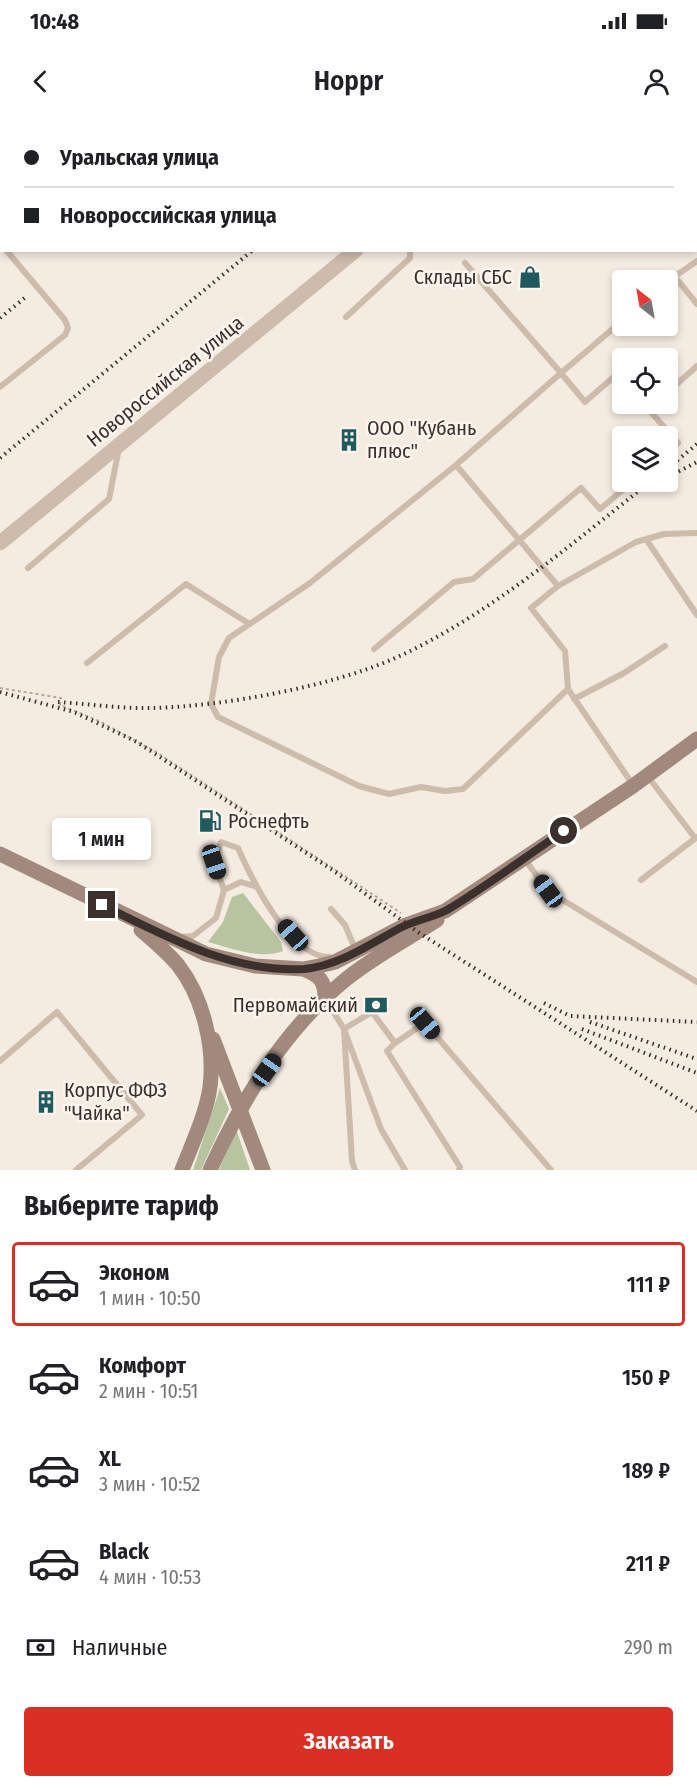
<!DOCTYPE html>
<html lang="ru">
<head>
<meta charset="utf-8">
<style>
	:root { --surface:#fff; --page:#f2f2f2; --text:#202124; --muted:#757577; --line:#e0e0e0; --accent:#d93025 }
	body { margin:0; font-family:"Fira Sans Condensed",sans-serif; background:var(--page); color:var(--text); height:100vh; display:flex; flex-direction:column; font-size:22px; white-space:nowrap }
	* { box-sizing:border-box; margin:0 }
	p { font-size:20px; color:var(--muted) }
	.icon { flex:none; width:33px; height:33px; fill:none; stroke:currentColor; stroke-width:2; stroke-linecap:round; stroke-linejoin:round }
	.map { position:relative; height:1050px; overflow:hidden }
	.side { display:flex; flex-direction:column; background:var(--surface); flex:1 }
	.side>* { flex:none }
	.banner { position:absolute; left:0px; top:0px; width:698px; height:132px; box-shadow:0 3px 9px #0003; display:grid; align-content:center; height:132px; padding:0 24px; background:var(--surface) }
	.needle { width:39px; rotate:329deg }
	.controls { position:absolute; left:612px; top:150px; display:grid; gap:12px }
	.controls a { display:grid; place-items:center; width:66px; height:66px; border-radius:6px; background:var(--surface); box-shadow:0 3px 9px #0003; font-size:30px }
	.end { position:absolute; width:27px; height:27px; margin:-14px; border:8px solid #3b302b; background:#fff; box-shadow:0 0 0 3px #fff }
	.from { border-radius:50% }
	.bubble { position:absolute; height:42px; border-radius:6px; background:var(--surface); box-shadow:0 3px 9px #0003; font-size:20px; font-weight:600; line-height:42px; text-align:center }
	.car { position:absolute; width:18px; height:36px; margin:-18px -9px; border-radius:8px; box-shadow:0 0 4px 2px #0007; background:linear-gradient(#222 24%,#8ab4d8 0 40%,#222 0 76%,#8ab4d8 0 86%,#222 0) }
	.banner b { display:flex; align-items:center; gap:21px; height:57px; font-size:22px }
	.banner b+b { border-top:2px solid var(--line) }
	.banner i { width:15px; height:15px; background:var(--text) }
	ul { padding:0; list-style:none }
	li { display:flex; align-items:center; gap:18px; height:84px; margin:0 12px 9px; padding:0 12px; border:3px solid transparent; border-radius:6px }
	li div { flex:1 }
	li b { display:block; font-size:22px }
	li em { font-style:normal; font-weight:600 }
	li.on { border-color:var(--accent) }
	li>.icon { width:54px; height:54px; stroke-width:1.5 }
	h2 { padding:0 24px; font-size:27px; line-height:72px }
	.pay { display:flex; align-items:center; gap:15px; height:66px; padding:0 24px; font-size:22px }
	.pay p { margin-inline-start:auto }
	.cta { display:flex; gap:12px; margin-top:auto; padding:12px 24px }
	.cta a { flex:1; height:69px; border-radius:6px; background:var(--accent); color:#fff; font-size:24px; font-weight:600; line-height:69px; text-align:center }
	.status { display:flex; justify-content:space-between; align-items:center; height:42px; padding:0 30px; background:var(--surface); direction:ltr }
	.status svg { height:16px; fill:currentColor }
	header { display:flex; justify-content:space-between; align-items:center; height:78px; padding:0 24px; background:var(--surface); font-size:27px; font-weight:600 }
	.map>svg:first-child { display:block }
	.green { fill:#b8c4a0 }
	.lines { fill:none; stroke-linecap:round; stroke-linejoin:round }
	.path { stroke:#b9a596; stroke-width:2; stroke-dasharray:3 3; stroke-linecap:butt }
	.service { stroke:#cdbbac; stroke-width:6 }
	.tertiary { stroke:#cdbbac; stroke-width:15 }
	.secondary { stroke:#a18a7d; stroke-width:15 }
	.rail { stroke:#3b302b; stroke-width:4; stroke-dasharray:1.5 4.5; stroke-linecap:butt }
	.route { stroke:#3b302b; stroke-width:8 }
	.labels { text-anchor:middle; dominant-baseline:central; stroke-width:5; stroke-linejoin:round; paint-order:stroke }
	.poi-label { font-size:20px; fill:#3b302b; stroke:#fbf5ee; text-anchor:start }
	.street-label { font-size:20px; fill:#3b302b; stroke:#fbf5ee }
</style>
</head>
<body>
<div class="status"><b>10:48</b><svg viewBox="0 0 49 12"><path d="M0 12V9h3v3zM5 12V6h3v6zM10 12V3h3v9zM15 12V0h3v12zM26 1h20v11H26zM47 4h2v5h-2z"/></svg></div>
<header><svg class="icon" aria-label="back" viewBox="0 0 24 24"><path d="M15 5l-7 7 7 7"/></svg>Hoppr<svg class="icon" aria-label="person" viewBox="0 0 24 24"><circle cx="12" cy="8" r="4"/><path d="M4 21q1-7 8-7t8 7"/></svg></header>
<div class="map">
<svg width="697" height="1050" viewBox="0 0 697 1050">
	<rect width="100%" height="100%" fill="#f4ebe1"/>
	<path class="green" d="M243,773L281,822L283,831C260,840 231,828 208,822L223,802L232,777Z
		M220,968L229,989L201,1050H193Z
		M236,1009L250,1050H219Z"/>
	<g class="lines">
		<path class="path" d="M0,568L61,578L60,585L99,601L156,632L401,793"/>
		<path class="service" d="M681,0L682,2
			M11,2L13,0
			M0,11L2,10
			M696,19L697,20
			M0,123L2,125
			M465,143L561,253L622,201
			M676,158L697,184
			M668,161L697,141
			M346,197L410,138V130
			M0,267L65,215L68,208L65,200L6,130
			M668,272L697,246
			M644,284L678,323L668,332
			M456,345L558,466L531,488L565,531L568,569L633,665
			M646,419L697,495
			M28,448L109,379L119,328
			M558,466L636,422L664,414L697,413
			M374,529L454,462L473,459L581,368L600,389L632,362
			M87,543L186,464L248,503
			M568,569L463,669L445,671L421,667L389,674L359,666L218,597L211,584L219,537L229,518L310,463L456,345L561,253L585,282L617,254L622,260
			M574,579L624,553L665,526
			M649,658L695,718
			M526,741L548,771L697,862
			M641,760L697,717
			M224,770L241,762L254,766
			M331,789L345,805L356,831
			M179,817L193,816L216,798L224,770L214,742L221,722L238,728C252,760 290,838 330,837
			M326,880L344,909L352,1041L355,1050
			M395,923L425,903L551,1050
			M0,941L57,892L142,995L76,1050
			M405,1050L381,1009L344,909L372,892L395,923L387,931L460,1047L459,1050"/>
		<path class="tertiary" d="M513,2L514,0
			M0,423L356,130"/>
		<path class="secondary" d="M0,734L206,834L255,846L303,849L319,846L335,842L406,805L445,791L633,666L697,619
			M141,810C154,821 167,832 178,845C203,877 215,927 210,967C206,995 192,1024 182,1050
			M303,849C319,855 325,860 325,878
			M213,919L263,1050
			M210,1050C241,981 285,909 345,860C373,837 406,820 437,800"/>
		<path class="rail" d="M411,2L413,0
			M0,198L27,176
			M0,338L253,130
			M668,348L697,324
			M668,357L697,342
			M0,572L74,592L137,622L334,751L418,812L697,991
			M58,582C90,584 122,589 154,588C223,586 329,567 393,539C487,497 570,425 650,362
			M544,883L570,896L697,902
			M590,902L697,939
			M582,909L697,953"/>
	</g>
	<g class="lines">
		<path class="route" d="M102,785C165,816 231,853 304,849C339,846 370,824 400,808C415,800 432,798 447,790C487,766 525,737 564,711"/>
	</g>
	<defs>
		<g id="shop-bare" transform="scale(1.8)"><path d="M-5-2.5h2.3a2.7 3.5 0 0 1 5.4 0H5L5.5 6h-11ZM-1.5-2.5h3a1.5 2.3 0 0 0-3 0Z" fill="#1f5a5e" stroke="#fbf5ee" stroke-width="2.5" paint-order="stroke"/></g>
		<g id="building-bare" transform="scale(1.8)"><path d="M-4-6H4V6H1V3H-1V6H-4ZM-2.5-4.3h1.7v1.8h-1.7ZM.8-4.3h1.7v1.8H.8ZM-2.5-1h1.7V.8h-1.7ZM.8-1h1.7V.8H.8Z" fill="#1f5a5e" stroke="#fbf5ee" stroke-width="2.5" paint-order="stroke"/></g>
		<g id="fuel-bare" transform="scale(1.8)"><path d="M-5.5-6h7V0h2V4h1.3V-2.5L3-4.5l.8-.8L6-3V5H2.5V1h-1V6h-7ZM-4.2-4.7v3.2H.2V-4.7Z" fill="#1f5a5e" stroke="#fbf5ee" stroke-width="2.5" paint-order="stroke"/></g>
		<g id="bank-bare" transform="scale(1.8)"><path d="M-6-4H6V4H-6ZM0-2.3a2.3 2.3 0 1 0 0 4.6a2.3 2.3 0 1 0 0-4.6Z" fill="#1f5a5e" stroke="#fbf5ee" stroke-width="2.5" paint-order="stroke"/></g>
	</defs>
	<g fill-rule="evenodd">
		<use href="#shop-bare" x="530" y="157"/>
		<use href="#building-bare" x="349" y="320"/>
		<use href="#fuel-bare" x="210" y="701"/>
		<use href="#bank-bare" x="376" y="885"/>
		<use href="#building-bare" x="46" y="982"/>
	</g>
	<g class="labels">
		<g class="poi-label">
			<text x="512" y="157" text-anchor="end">Склады СБС</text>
			<text x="367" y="308">ООО "Кубань<tspan x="367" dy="23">плюс"</tspan></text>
			<text x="228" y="701">Роснефть</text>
			<text x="358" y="885" text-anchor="end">Первомайский</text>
			<text x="64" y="970">Корпус ФФЗ<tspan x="64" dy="23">"Чайка"</tspan></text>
		</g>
		<g class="street-label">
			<text transform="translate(165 261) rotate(-39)">Новороссийская улица</text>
		</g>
	</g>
</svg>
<div class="controls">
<a><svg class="needle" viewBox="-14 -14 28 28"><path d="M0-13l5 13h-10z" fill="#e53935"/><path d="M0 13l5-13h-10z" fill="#757577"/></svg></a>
<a><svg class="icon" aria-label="locate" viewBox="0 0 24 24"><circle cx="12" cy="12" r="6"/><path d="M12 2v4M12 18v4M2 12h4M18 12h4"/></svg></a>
<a><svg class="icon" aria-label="layers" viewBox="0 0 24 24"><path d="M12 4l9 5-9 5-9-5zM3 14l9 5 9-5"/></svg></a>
</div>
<i class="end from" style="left:564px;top:711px"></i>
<i class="end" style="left:102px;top:785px"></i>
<div class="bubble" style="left:52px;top:698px;width:99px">1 мин</div>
<i class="car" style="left:214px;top:742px;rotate:161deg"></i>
<i class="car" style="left:548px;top:771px;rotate:324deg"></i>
<i class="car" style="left:293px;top:815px;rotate:318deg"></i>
<i class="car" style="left:425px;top:903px;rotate:140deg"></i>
<i class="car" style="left:267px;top:950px;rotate:35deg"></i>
<div class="banner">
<b><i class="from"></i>Уральская улица</b>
<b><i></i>Новороссийская улица</b>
</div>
</div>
<section class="side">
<h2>Выберите тариф</h2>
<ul>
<li class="on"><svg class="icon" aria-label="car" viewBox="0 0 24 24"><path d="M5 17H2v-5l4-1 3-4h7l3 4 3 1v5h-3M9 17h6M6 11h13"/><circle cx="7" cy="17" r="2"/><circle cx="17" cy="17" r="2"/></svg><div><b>Эконом</b><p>1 мин · 10:50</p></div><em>111 ₽</em></li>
<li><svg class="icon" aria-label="car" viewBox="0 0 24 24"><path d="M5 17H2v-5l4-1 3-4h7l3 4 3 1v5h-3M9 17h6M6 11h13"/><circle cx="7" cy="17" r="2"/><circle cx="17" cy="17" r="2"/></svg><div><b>Комфорт</b><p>2 мин · 10:51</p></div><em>150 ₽</em></li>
<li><svg class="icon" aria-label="car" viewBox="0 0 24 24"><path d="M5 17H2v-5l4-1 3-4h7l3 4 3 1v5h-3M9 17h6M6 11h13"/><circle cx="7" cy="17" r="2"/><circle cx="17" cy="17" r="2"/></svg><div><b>XL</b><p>3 мин · 10:52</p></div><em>189 ₽</em></li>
<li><svg class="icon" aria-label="car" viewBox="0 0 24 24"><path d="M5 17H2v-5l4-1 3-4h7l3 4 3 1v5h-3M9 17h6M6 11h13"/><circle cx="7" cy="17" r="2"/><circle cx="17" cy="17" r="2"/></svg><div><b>Black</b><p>4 мин · 10:53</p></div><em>211 ₽</em></li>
</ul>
<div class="pay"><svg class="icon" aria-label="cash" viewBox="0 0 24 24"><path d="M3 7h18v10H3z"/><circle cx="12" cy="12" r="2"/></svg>Наличные<p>290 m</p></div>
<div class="cta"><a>Заказать</a></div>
</section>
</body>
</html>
